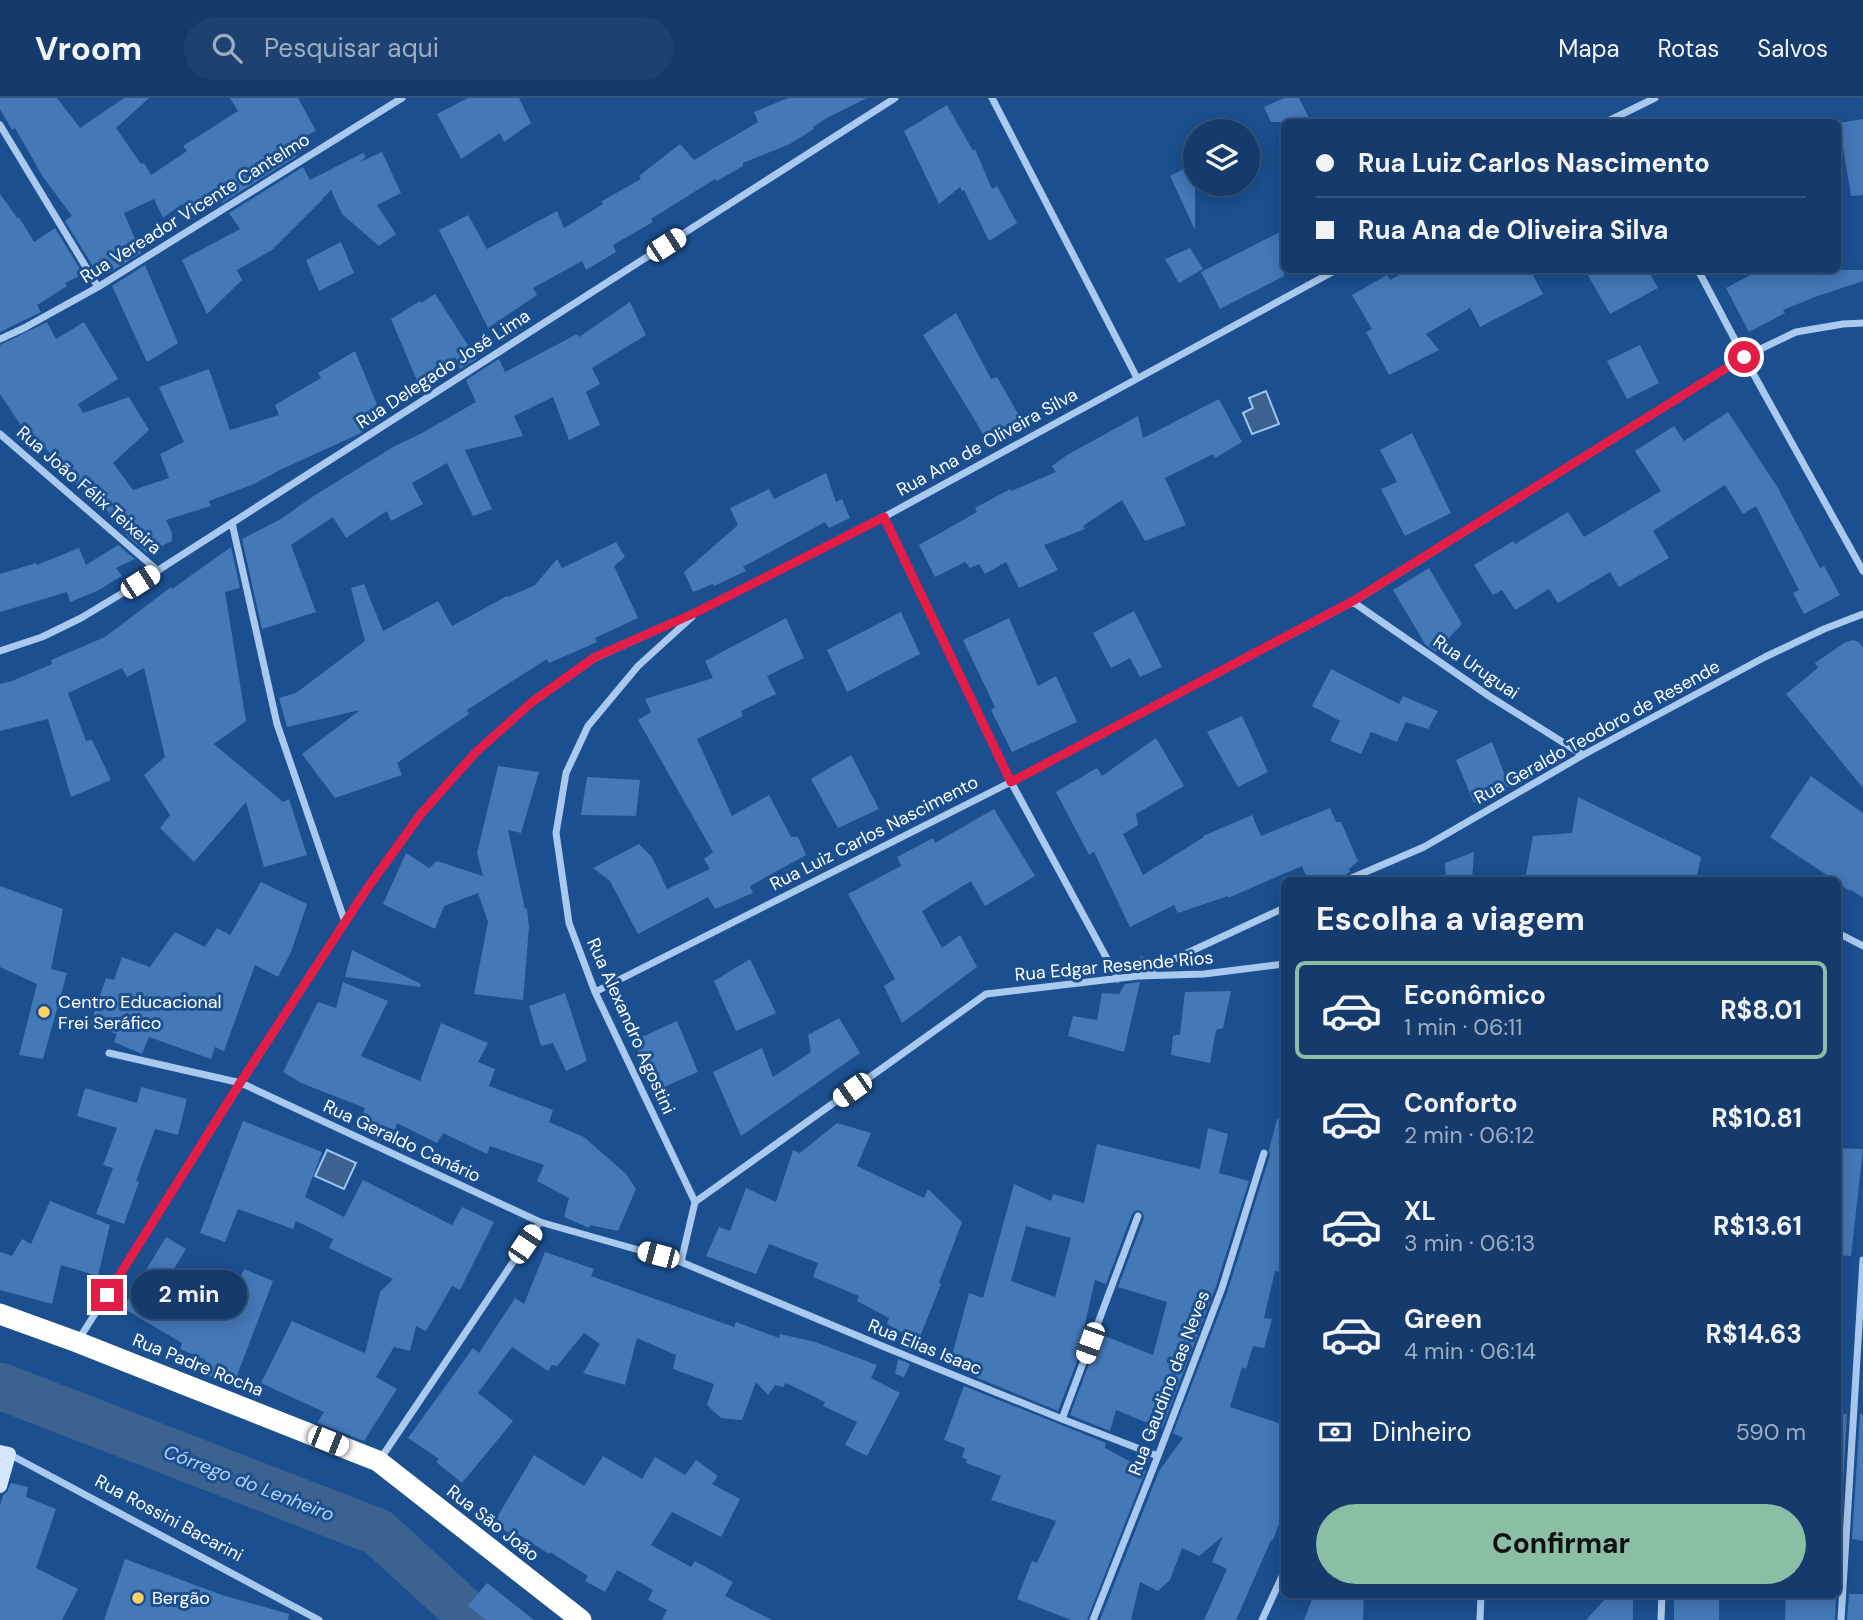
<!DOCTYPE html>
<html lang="pt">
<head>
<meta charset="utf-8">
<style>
	:root { --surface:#143b6b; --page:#1d4271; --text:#f1f3f6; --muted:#9dadc1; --line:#33557e; --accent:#8abfa5 }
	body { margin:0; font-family:"DM Sans",sans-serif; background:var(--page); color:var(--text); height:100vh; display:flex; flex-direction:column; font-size:26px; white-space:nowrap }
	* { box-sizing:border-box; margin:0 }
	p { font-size:23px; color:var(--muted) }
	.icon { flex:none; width:38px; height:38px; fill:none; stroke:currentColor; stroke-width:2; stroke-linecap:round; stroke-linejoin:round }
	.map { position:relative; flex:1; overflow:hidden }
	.sheet { position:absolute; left:1281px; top:779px; width:560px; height:721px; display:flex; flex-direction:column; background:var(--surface); border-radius:10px; box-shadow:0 4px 18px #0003,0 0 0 2px var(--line) }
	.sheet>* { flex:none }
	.banner { position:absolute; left:1281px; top:21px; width:560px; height:154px; border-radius:10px; box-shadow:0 4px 18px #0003,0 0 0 2px var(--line); display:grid; align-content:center; height:154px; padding:0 35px; background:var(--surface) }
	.buttons { position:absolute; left:1183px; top:21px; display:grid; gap:14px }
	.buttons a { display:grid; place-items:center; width:77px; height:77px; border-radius:50%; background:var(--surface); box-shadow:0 4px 18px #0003,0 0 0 2px var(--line); font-size:35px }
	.end { position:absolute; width:32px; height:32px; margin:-16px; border:9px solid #e11d48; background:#fff; box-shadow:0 0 0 4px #fff }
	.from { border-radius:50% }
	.bubble { position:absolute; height:49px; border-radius:24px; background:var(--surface); box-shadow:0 4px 18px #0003,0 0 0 2px var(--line); font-size:23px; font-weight:700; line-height:49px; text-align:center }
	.car { position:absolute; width:21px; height:42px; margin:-21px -10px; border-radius:9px; box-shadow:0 0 5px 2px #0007; background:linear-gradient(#fff 24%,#345 0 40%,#fff 0 76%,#345 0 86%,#fff 0) }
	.banner b { display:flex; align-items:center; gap:24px; height:66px; font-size:26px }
	.banner b+b { border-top:2px solid var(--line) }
	.banner i { width:18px; height:18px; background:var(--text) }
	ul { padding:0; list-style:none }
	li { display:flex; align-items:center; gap:21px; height:98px; margin:0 14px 10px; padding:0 21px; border:4px solid transparent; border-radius:10px }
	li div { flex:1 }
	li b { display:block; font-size:26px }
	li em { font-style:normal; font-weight:700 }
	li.on { border-color:var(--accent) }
	li>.icon { width:63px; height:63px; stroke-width:1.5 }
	h2 { padding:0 35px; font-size:32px; line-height:84px }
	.pay { display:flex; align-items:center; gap:18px; height:77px; padding:0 35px; font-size:26px }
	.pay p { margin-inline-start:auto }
	.primary-button { display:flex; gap:14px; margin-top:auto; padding:14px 35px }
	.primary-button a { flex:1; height:80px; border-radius:42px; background:var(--accent); color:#111; font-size:28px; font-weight:700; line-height:80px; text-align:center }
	header { display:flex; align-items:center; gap:42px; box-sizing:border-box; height:98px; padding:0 35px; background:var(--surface); border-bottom:2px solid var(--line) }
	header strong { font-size:33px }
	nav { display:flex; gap:38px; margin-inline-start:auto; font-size:24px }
	.search { width:490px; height:63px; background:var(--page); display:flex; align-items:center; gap:18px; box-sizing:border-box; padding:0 24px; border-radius:38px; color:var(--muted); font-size:26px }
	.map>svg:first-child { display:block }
	.water { fill:#3c6290; stroke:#9cc4f0; stroke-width:2 }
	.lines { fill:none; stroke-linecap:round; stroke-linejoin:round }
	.river { stroke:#3c6290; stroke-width:47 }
	.building { fill:#4478b7; fill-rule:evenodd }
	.street { stroke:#a9c9ee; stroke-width:7 }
	.secondary { stroke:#d6e6fa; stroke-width:14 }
	.highway { stroke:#fff; stroke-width:21 }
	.route { stroke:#e11d48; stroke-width:9 }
	.poi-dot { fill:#ffd166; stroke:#1b4f8f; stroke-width:2.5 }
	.labels { text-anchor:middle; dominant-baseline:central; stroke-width:6; stroke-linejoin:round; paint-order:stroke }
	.street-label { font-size:18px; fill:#fff; stroke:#1b4f8f }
	.poi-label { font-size:18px; fill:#fff; stroke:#1b4f8f; text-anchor:start }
	.water-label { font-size:19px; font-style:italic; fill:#b5d3f5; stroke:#1b4f8f }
</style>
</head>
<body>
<header>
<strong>Vroom</strong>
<div class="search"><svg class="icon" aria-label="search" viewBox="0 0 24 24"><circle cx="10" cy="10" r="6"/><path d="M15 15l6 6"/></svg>Pesquisar aqui</div>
<nav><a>Mapa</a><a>Rotas</a><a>Salvos</a></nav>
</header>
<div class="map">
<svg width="1863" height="1522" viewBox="0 0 1863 1522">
	<rect width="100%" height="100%" fill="#1b4f8f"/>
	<path class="water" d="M1266,293L1279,326L1252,336L1243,315L1253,310L1249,300Z
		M327,1052L356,1065L344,1091L315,1078Z"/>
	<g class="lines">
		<path class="river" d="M0,1288L378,1434L474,1522"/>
	</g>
	<path class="building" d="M0,0H57L80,30L124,0H149L116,30L141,66L144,65L151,77L187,53L183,48L238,13L230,0H298L316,33L290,45L297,58L222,105L213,92L184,111L182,106L163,120L154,101L124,115L141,155L107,176L102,166L94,170L65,123L72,118L43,79L15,30L12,32L0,11Z
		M468,0H519L531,25L504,44L500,35L461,61L437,16Z
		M788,0H867L827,20L813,29L814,31L790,46L743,65V68L717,83L715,81L651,121L653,124L613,147L616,154L586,172L582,163L533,190L537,197L488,230L439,132L468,117L487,151L557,113L564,130L603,106L602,103L641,81L639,78L680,46L694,62L758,24L754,14Z
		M1284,0H1299L1311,24H1271L1264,9Z
		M947,7L973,53L975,51L992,91L997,88L1017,125L989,143L964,92L962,93L960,89L939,106L904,33Z
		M1863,21V97L1851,98L1839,25Z
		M382,54L401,95L377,107L396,136L379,148L342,116L331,92L323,100L322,99L323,101L272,152L237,172L242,182L207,216L182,162L240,131L229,115L303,69L310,82L363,55L366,58L360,64Z
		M1195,65V132L1170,78Z
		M0,96L18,121L19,119L34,144L55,130L83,176L65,185L67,188L37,207L41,214L0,234Z
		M1284,132V178L1220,211L1201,174Z
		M341,144L354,175L319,193L306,162Z
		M1190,150L1203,171L1179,185L1165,161Z
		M145,167L178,245L147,264L112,188Z
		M1408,172H1530L1543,196L1480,229L1470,210L1426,236L1439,252L1389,277L1366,234L1372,231L1352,197L1387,177L1390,182Z
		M1585,172H1648L1658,190L1610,216Z
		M1760,172H1863V183L1815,199L1783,212L1785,215L1749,234L1726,190Z
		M435,196L477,261L460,271L455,259L418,285L391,221L420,203L421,205Z
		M630,204L646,237L592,270L600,286L586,294L600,327L569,342L553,299L514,318L523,338L465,352L492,411L473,418L447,365L412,385L423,406L391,423L387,413L346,440L333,419L291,447L316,514L262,531L242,441L281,421L312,399L393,349L422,335L476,304L466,282L499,261L505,274L577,236L579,239Z
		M956,215L991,281L997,279L1021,321L985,339L923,237Z
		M47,224L56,241L84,224L118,281L78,306L83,315L129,299L149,332L113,365L133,392L169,380L160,356L184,344L159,289L209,271L230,332L279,317L275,307L321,280L318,275L355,253L380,314L378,316L381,322L361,335L280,372L254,386L209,403L211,408L166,422L172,435V443L147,455L129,440L84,384L79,389L37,340L32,344L0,296V247Z
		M1640,247L1659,285L1627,301L1607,263Z
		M1219,301L1242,344L1215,360L1213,356L1165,380L1186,427L1145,443L1122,402L1083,428L1085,431L1044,447L1058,472L1019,490L1006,464L985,476L979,466L970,470L965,464L935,479L919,447L977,414L975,410L1010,391L1011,393L1056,374L1052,368L1067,357L1138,318L1143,340Z
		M1728,314L1778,390L1820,470L1824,468L1840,497L1804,516L1793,495L1799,492L1756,408L1743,416L1725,387L1653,433L1669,460L1619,489L1610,474L1558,505L1549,491L1515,512L1502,492L1493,497L1474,467L1513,443L1515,446L1568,414L1584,439L1661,393L1635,353L1674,328L1684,343Z
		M1412,335L1451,415L1405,438L1381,391L1397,384L1380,352Z
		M826,375L836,404L842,401L850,420L829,430L825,424L743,469L746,473L714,488L713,486L693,494L684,474L738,427L730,410L769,391L774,401Z
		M616,444L625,459L614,468L638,520L595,540L597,544L572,555L549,565L547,561L467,612L469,616L397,665L402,677L335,700L302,656L360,612L287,629L279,600L296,595L365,543L351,490L364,486L383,533L438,503L452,528L507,498L508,499L535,487L557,461L562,470Z
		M118,447L135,461L116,470L122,478L97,493L70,504L67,494L0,514V476L36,465L37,467L79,450L86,467Z
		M231,449L240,490L225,494L246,623L214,646L283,704L289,701L307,757L264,769L246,704L194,764L160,730L170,717L144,677L165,659L144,570L127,579L122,570L68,595L86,643L92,642L111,682L71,699L48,621L0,633V586L12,583L52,566L51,562L105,539L171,489L172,491Z
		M1429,470L1462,526L1436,554L1425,546L1393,492Z
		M1134,513L1162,569L1140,579L1130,560L1111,570L1093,535Z
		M901,514L920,556L847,594L827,552Z
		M786,520L804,560L767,578L776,596L741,613L743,618L697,641L732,718L769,697L791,739H798L806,757L750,788L753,795L715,811L708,799L638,836L610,783L593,770L639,746L652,759L667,791L710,771L704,761L713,754L638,622L651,614L645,601L713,580L705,563Z
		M1009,520L1038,588L1056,578L1077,624L1012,654L991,612L995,609L963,542Z
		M1853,542L1859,544L1863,550V690L1786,596L1818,570L1815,565L1844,545Z
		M1331,571L1399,606L1403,598L1438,613L1428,631L1406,624L1397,644L1371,634L1361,656L1330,643L1340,623L1312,608Z
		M1242,618L1268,674L1238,689L1207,634Z
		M1156,640L1184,688L1136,716L1138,727L1123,736L1143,777L1204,739L1203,738L1252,717L1261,738L1330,710L1336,724H1341L1358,763L1349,771L1350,774L1336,782H1308L1302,768L1228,800V798L1178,815L1174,807L1130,829L1094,754L1089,757L1056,694L1097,670L1102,678Z
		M1492,644L1509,688L1474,705L1456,662Z
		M851,657L879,711L838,730L811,681Z
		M498,668L539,674L521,735L508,732L525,811L527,810L529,829L523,902L474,896L488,824L478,795L444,808L435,831L383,806L406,755L429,770L437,763L483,778L477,755Z
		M1811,678L1863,715V800L1851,792L1850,793L1838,785V782H1834L1770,739Z
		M587,679L640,682L636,718L581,717Z
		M1578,699L1701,759L1696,782H1525L1533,738L1572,735Z
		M994,711L1035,778L985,808L971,783L922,813L942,850L960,837L977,869L902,925L884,888L895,881L848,796L901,768L897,759L933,740L935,745Z
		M1474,754L1472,782H1446L1445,765Z
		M261,784L307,806L291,854L278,879L255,867L224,953L215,949L211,961L149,939L142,956L114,944L117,936L90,927L106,880L114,882L122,859L150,869L175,834L205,849L217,830L230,837Z
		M0,788L63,811L51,871L67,875L43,961L19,957L37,886L0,869Z
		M352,852L421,886L420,889L345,879Z
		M1141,858L1146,860L1144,868L1133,872Z
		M750,861L776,915L736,933L714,883Z
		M343,884L388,903L361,958L420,983L441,925L488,945L478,964L495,971L489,988L553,1012L549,1024L584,1039L626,1076L636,1091L618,1133L590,1127L589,1130L564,1119L569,1100L537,1083L544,1067L490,1048L487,1056L443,1035L437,1045L397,1025L395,1032L361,1020L365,1010L301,985L283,974L318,904L336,910Z
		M1140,884L1124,954L1068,938L1073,918L1097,922L1102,895L1119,896L1125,886Z
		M1231,893L1223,930L1216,932L1210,965L1171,957L1173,938L1180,936L1185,894Z
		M565,895L587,963L566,973L553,945L541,948L529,908Z
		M839,920L860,955L741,1038L713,974L762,950L773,979L811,954L808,937Z
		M677,923L698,974L657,992L633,943Z
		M141,989L187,1001L178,1037L155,1031L136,1083L139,1084L124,1126L96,1116L113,1070L103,1067L117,1030L77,1018L85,990L137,1005Z
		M1277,1021L1284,1022V1175L1275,1173L1264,1220L1272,1221L1264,1250L1253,1248L1246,1271L1242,1269L1230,1309L1284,1327V1413L1273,1442H1271L1236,1522H1204L1227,1471L1212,1464L1223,1438L1199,1458L1182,1450L1170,1482L1158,1493L1140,1484L1131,1522H1100L1159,1373L1183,1340L1173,1335L1228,1192L1270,1057L1269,1052Z
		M243,1023L322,1054L305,1099L344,1119L363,1082L452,1127L462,1109L494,1124L460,1192L452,1188L426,1233L416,1228L410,1253L394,1249L376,1279L397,1291L364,1343L317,1325L324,1314L261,1285L292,1223L365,1255L380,1194L393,1181L329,1150L333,1141L296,1123L293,1131L238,1111L225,1144L200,1135Z
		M837,1025L871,1035L857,1068L924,1100L928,1091L962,1124L939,1185L941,1186L914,1254L900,1249L903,1235L887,1226L889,1220L857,1203L859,1198L813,1179L818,1165L769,1146L756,1176L706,1158L719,1129L730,1133L746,1090L776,1104L793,1052L800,1055Z
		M1208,1030L1228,1036L1219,1075L1249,1083L1216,1188L1162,1331L1116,1312L1110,1333L1070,1317L1100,1236L1153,1257L1167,1204L1118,1189L1144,1120L1143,1115L1139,1112L1135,1113L1132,1116L1106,1186L1095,1182L1084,1230L1089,1232L1058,1313L968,1276L969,1275L949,1268L969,1195L983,1200L1014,1086L1051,1103L1053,1096L1084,1105L1097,1046L1200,1071ZM1026,1128L1071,1140L1055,1199L1011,1183Z
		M1838,1050L1863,1051L1851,1158L1838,1157Z
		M50,1103L110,1127L98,1178L61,1167L52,1206L0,1192V1154L12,1158L22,1141L31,1146Z
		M166,1139L186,1151L169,1179L230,1205L244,1171L273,1183L233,1288L201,1275L206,1262L180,1251L182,1245L123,1210Z
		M545,1154L594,1171L591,1178L734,1229L736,1224L779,1240L780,1236L815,1244L877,1267L871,1280L900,1295L867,1358L845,1347L857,1324L823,1308L825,1304L786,1285L783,1289L775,1287L768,1297L756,1284L742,1322L721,1320L707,1307L714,1286L673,1271L676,1257L637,1240L625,1287L583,1275L600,1246L584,1235L557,1268L552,1267L548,1273L512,1249L478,1295L513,1323L462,1385L436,1364L439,1361L408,1340L473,1250L479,1255L515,1200L524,1206Z
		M898,1261L910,1266L904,1279L895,1276Z
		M964,1288L1106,1345L1105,1350L1146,1372L1087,1522H1071L1017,1501L1032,1463L1037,1465L1056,1423L991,1402L1001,1378L966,1365L967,1362L962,1359L965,1350L944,1342Z
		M1838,1316H1847L1840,1440H1838Z
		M1860,1316H1863V1443L1852,1441Z
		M534,1357L584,1388L603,1358L642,1381L655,1359L685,1377L696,1362L718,1378L712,1386L740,1401L721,1439L672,1414L651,1447L691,1469L695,1463L733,1484L725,1498L772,1522H662L667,1512L648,1502L653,1492L617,1472L605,1494L585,1483L588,1478L550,1454L549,1456L513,1433L511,1436L493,1426Z
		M11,1385L28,1389L26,1399L56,1411L36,1470L78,1491L62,1522H0V1408L3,1397L7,1394Z
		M125,1461L222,1497L289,1516L288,1522H104Z
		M487,1485L534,1522H486L468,1508Z
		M1314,1496H1364L1363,1522H1304Z
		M1674,1496L1719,1497V1522H1674Z
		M1786,1496H1836L1835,1522H1785Z
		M1849,1496H1863V1522H1847Z
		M1606,1500H1633V1522H1586Z"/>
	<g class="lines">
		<path class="street" d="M992,0L1137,280
			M1606,24L1655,0
			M0,27L98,189
			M1698,172L1744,259L1863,473
			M0,241L24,230L98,189L402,0
			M0,336L158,473
			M884,419L1011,684L1118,881
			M232,425L277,626L345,824
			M1353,504L1489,598L1583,657
			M692,519L638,568L588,628L566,675L556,735L569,825L595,894L695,1104
			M0,553L42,539L81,520L121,496L895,0
			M1347,782L1424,749L1583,657L1765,559L1824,531L1863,516
			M1838,835L1863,848
			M1142,876L1284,810
			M595,894L1011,684L1353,504L1744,259L1796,234L1843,226L1863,225
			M109,955L241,985L540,1124L681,1164L882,1248L1062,1321L1158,1358
			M681,1164L695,1104L986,896L1138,878L1204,876L1284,866
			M79,1241L241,985L366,792L420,717L475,655L532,604L595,560L697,514L884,419L1336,172
			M1062,1321L1138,1118
			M9,1356L319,1522
			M379,1363L540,1124
			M1093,1522L1158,1358L1222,1190L1264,1055
			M1262,1522L1284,1474
			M1480,1522L1481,1496
			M1661,1522L1662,1496
			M1841,1522L1863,1162"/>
		<path class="secondary" d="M0,1354L9,1356L0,1388"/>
		<path class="highway" d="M0,1216L77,1244L378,1363L581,1522"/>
	</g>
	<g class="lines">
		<path class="route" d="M107,1197L240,985L366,792L420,717L475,655L532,604L595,559L697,514L884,419L1011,684L1353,503L1744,259"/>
	</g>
	<g class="poi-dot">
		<circle cx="44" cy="914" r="7"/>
		<circle cx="138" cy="1500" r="7"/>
	</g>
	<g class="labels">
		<g class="street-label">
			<text transform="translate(195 110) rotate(-32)">Rua Vereador Vicente Cantelmo</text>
			<text transform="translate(443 271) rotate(-33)">Rua Delegado José Lima</text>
			<text transform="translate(987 344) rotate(-29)">Rua Ana de Oliveira Silva</text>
			<text transform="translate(89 392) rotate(41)">Rua João Félix Teixeira</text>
			<text transform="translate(1476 569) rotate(34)">Rua Uruguai</text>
			<text transform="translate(1597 634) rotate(-29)">Rua Geraldo Teodoro de Resende</text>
			<text transform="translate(874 735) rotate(-27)">Rua Luiz Carlos Nascimento</text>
			<text transform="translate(1114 868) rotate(-5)">Rua Edgar Resende Rios</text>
			<text transform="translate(631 928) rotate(66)">Rua Alexandro Agostini</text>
			<text transform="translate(402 1043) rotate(25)">Rua Geraldo Canário</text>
			<text transform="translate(925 1249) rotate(22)">Rua Elias Isaac</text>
			<text transform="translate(198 1267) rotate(22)">Rua Padre Rocha</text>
			<text transform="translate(1169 1285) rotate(-69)">Rua Gaudino das Neves</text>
			<text transform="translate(169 1420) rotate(28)">Rua Rossini Bacarini</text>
			<text transform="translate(493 1425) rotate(38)">Rua São João</text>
		</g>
		<g class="poi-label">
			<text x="58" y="904">Centro Educacional<tspan x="58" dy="21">Frei Seráfico</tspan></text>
			<text x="152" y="1500">Bergão</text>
		</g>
		<g class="water-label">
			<text transform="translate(249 1385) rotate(21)">Córrego do Lenheiro</text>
		</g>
	</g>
</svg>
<div class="buttons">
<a><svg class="icon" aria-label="layers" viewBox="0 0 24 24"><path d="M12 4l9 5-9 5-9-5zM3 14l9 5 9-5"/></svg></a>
</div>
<i class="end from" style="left:1744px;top:259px"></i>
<i class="end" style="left:107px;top:1197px"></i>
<div class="bubble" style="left:131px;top:1172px;width:116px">2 min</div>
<i class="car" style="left:666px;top:147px;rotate:57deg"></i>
<i class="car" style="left:140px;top:484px;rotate:57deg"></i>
<i class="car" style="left:852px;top:992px;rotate:235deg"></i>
<i class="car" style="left:525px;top:1146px;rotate:34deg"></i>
<i class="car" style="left:658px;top:1157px;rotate:285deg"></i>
<i class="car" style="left:1090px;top:1245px;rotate:200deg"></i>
<i class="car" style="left:328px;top:1343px;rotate:112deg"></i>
<div class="banner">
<b><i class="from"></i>Rua Luiz Carlos Nascimento</b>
<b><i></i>Rua Ana de Oliveira Silva</b>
</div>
<section class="sheet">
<h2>Escolha a viagem</h2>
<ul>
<li class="on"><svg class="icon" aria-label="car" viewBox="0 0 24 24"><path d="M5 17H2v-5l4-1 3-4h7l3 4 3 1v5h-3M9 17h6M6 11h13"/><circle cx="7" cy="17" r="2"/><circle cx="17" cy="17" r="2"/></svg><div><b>Econômico</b><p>1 min · 06:11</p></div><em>R$8.01</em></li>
<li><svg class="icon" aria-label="car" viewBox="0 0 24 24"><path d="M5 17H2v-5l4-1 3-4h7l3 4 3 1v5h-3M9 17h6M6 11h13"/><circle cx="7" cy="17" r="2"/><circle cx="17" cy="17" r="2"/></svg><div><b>Conforto</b><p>2 min · 06:12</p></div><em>R$10.81</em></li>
<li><svg class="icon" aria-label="car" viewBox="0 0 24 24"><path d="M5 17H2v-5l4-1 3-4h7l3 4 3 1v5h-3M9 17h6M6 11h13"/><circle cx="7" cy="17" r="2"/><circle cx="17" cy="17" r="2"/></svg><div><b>XL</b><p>3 min · 06:13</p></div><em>R$13.61</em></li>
<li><svg class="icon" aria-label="car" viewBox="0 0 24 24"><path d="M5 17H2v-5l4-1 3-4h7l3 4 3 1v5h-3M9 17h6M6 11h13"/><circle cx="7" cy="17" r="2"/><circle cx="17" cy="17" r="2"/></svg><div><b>Green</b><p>4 min · 06:14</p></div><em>R$14.63</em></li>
</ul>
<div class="pay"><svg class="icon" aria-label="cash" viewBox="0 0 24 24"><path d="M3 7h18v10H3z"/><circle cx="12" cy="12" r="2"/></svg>Dinheiro<p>590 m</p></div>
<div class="primary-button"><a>Confirmar</a></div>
</section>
</div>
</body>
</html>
